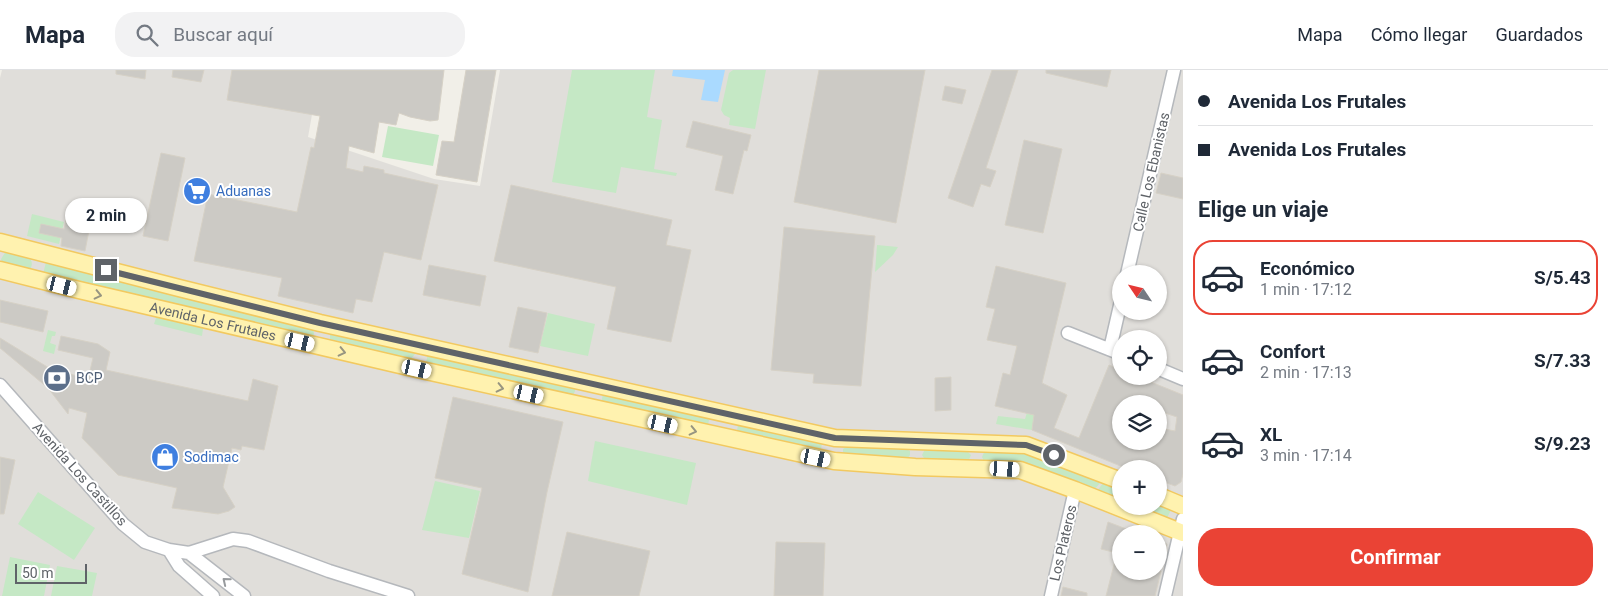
<!DOCTYPE html>
<html lang="es">
<head>
<meta charset="utf-8">
<style>
	:root { --surface:#fff; --page:#f2f2f3; --text:#1f2937; --muted:#747a83; --line:#e0e1e3; --accent:#ea4335 }
	body { margin:0; font-family:Roboto,sans-serif; background:var(--page); color:var(--text); height:100vh; display:flex; flex-direction:column; font-size:19px; white-space:nowrap }
	* { box-sizing:border-box; margin:0 }
	p { font-size:16px; color:var(--muted) }
	.icon { flex:none; width:28px; height:28px; fill:none; stroke:currentColor; stroke-width:2; stroke-linecap:round; stroke-linejoin:round }
	.map { position:relative; flex:1; overflow:hidden }
	.panel { display:flex; flex-direction:column; background:var(--surface); width:425px }
	.panel>* { flex:none }
	.top-card { display:grid; align-content:center; height:110px; padding:0 15px; background:var(--surface) }
	.needle { width:32px; rotate:305deg }
	.buttons { position:absolute; left:1112px; top:195px; display:grid; gap:10px }
	.buttons a { display:grid; place-items:center; width:55px; height:55px; border-radius:50%; background:var(--surface); box-shadow:0 1px 4px #0004; font-size:25px }
	.scale { position:absolute; left:15px; bottom:12px; width:72px; box-sizing:border-box; padding-left:5px; border:2px solid #5f6368; border-top:0; font-size:14px; line-height:18px; white-space:nowrap; color:#5f6368; -webkit-text-stroke:4px #fff; paint-order:stroke }
	.end { position:absolute; width:22px; height:22px; margin:-11px; border:6px solid #5f6368; background:#fff; box-shadow:0 0 0 2px #fff }
	.from { border-radius:50% }
	.bubble { position:absolute; height:35px; border-radius:18px; background:var(--surface); box-shadow:0 1px 4px #0004; font-size:16px; font-weight:700; line-height:35px; text-align:center }
	.car { position:absolute; width:15px; height:30px; margin:-15px -8px; border-radius:6px; box-shadow:0 0 4px 1px #0007; background:linear-gradient(#fff 24%,#345 0 40%,#fff 0 76%,#345 0 86%,#fff 0) }
	.top-card b { display:flex; align-items:center; gap:18px; height:48px; font-size:19px }
	.top-card b+b { border-top:1px solid var(--line) }
	.top-card i { width:12px; height:12px; background:var(--text) }
	ul { padding:0; list-style:none }
	li { display:flex; align-items:center; gap:15px; height:75px; margin:0 10px 8px; padding:0 5px; border:2px solid transparent; border-radius:20px }
	li div { flex:1 }
	li b { display:block; font-size:19px }
	li em { font-style:normal; font-weight:700 }
	li.current { border-color:var(--accent) }
	li>.icon { width:45px; height:45px; stroke-width:1.5 }
	h2 { padding:0 15px; font-size:22px; line-height:60px }
	.cta { display:flex; gap:10px; margin-top:auto; padding:10px 15px }
	.cta a { flex:1; height:58px; border-radius:20px; background:var(--accent); color:#fff; font-size:20px; font-weight:700; line-height:58px; text-align:center }
	header { display:flex; align-items:center; gap:30px; box-sizing:border-box; height:70px; padding:0 25px; background:var(--surface); border-bottom:1px solid var(--line) }
	header strong { font-size:24px }
	nav { display:flex; gap:28px; margin-inline-start:auto; font-size:18px }
	.search { width:350px; height:45px; background:var(--page); display:flex; align-items:center; gap:12px; box-sizing:border-box; padding:0 18px; border-radius:20px; color:var(--muted); font-size:19px }
	main { display:flex; flex:1; min-height:0 }
	.map>svg:first-child { display:block }
	.industrial { fill:#e0deda; fill-rule:evenodd }
	.green { fill:#c5e8c5 }
	.water { fill:#aadaff }
	.building { fill:#cccac5; stroke:#d6d1c6; fill-rule:evenodd }
	.lines { fill:none; stroke-linecap:round; stroke-linejoin:round }
	.minor-casing { stroke:#b5b8bc; stroke-width:15 }
	.major-casing { stroke:#f2c960; stroke-width:19 }
	.minor { stroke:#fff; stroke-width:12 }
	.major { stroke:#fff2af; stroke-width:16 }
	.oneway { stroke:#979581 }
	.oneway2 { stroke:#979a9d }
	.route { stroke:#5f6368; stroke-width:6 }
	.labels { text-anchor:middle; dominant-baseline:central; stroke-width:4; stroke-linejoin:round; paint-order:stroke }
	.street-label { font-size:14px; fill:#5f6368; stroke:#fff }
	.shop-label { font-size:14px; fill:#366cbe; stroke:#fff; text-anchor:start }
	.service-label { font-size:14px; fill:#4e5e75; stroke:#fff; text-anchor:start }
</style>
</head>
<body>
<header>
<strong>Mapa</strong>
<div class="search"><svg class="icon" aria-label="search" viewBox="0 0 24 24"><circle cx="10" cy="10" r="6"/><path d="M15 15l6 6"/></svg>Buscar aquí</div>
<nav><a>Mapa</a><a>Cómo llegar</a><a>Guardados</a></nav>
</header>
<main>
<div class="map">
<svg width="1183" height="526" viewBox="0 0 1183 526">
	<rect width="100%" height="100%" fill="#f1efe8"/>
	<path class="industrial" d="M2,0H320L308,67L434,109L480,116L500,0H1183V526H0V8ZM1121,204H1159V241H1121ZM1121,269H1159V306H1121ZM1121,334H1159V371H1121ZM1121,399H1159V436H1121ZM1121,464H1159V501H1121Z"/>
	<path class="green" d="M572,0H655L647,47L662,50L654,99L677,103L676,106L621,97L616,123L552,112Z
		M733,0H766L755,59L729,55L730,48L724,45L721,40L729,3Z
		M388,56L439,65L433,96L382,87Z
		M32,144L64,152L59,174L27,166Z
		M877,175L898,177L893,185L875,202Z
		M6,181C18,184 38,184 30,200L2,194L1,189Z
		M46,192L313,258L314,264L311,269L43,204Z
		M548,243L595,254L588,286L540,276Z
		M162,245L201,256L203,259L202,266L154,254L156,248Z
		M48,260L56,262L55,266H52L50,273L56,275L54,284L43,281Z
		M330,264L413,280L415,284L410,290L330,271Z
		M428,284L574,316C576,321 575,323 571,326L428,296L426,292Z
		M603,323L706,347L709,350L708,355L706,358L601,335Z
		M1029,336L1036,337L1032,360L996,354L998,346L1025,349Z
		M738,355L822,373L820,385L736,366Z
		M595,371L696,393L687,435L588,411Z
		M848,376L904,378L910,381V385L907,389L843,385V379Z
		M925,379H965L971,385L968,392L926,391L922,385Z
		M985,380L1020,381L1102,411L1093,421L985,393L982,387Z
		M435,411L480,421L469,468L422,460Z
		M1104,412L1121,419V432L1096,422Z
		M38,422L95,458L74,490L18,454Z
		M1159,433L1172,438L1166,450L1131,436H1159Z
		M10,487L50,495L44,526H2Z
		M57,496L97,503L92,526H51Z"/>
	<path class="water" d="M673,0H725L718,32L701,30L705,10L672,6Z"/>
	<path class="building" d="M116,0H146L145,9L116,4Z
		M173,0H204L201,12L172,7Z
		M232,0H444L438,50L430,51L410,47L399,43L396,55L379,52L374,83L349,76L346,98L363,102L364,96L384,100V103L438,115L421,190L384,182L372,232L356,229L353,243L278,226L282,208L194,191L208,124L297,142L311,77L314,78L320,46L227,30Z
		M466,0H496L477,112L436,105L442,71L454,72Z
		M819,0H925L896,153L794,132Z
		M992,0H1018L986,98L996,101L990,117L981,114L973,137L948,128Z
		M1046,0H1111L1107,17L1046,3Z
		M945,16L966,20L962,34L942,30Z
		M693,51L751,65L747,81L744,80L733,124L715,120L723,86L686,77Z
		M1024,70L1062,79L1043,163L1005,155Z
		M161,83L185,88L168,171L143,166Z
		M1161,103L1183,108V129L1156,123Z
		M511,115L672,150L666,175L691,180L671,272L607,259L616,217L494,191Z
		M67,145L91,150L85,181L61,176L62,168L39,163L41,154L64,159Z
		M784,157L875,166L861,316L813,313L814,304L771,300Z
		M429,195L486,206L480,236L423,225Z
		M996,196L1066,213L1042,313L1067,325L1054,358L1079,368L1109,295L1121,300V306H1136L1183,325V404L1181,412L1175,416L1159,410V399H1128L1032,360L1034,345L995,336L1003,303L1010,305L1017,276L987,270L995,239L986,237ZM1121,334H1159V341L1177,347L1175,361L1159,358V371H1121Z
		M0,230L48,241L43,262L0,252Z
		M518,237L547,243L538,283L509,277Z
		M61,266L98,274L110,282L106,300L248,331L253,309L278,316L264,380L242,376L241,380L232,378L223,417L235,437L229,441L218,444L172,438L177,418L118,405L82,368L87,343L69,338L68,344L48,318L0,278V268L49,298L88,309L93,288L58,280Z
		M951,307V340L935,341V308Z
		M453,327L563,352L547,422L528,522L462,504L482,418L435,408Z
		M0,387L15,390L4,444H0Z
		M1108,452L1137,463L1121,464V501H1161L1155,526H1106L1117,483L1101,479Z
		M567,462L650,481L639,526H552Z
		M1159,471L1167,474L1162,496L1159,495Z
		M776,472L825,473L823,526H774Z
		M1063,517L1087,523V526H1061Z"/>
	<g class="lines">
		<g class="minor-casing">
			<path id="minor" d="M1127,204L1174,0
				M1068,263L1121,284
				M1110,279L1121,231
				M1159,299L1183,309
				M0,315L123,454L145,472L169,480L189,483L244,526
				M169,480L179,496L213,526
				M189,483L233,469L248,471L329,501L408,526
				M1051,526L1075,420
				M1165,526L1183,449"/>
		</g>
		<g class="major-casing">
			<g id="major">
				<path d="M0,172L179,218L320,253L835,368L1026,375L1121,411"/>
				<path id="s1" d="M0,200L79,220L417,299L834,391L915,397L1020,400L1075,420L1183,463"/>
				<path d="M1159,426L1183,436"/>
			</g>
		</g>
		<use href="#minor" class="minor"/>
		<use href="#major" class="major"/>
	</g>
	<defs><path id="oneway-chevron" d="M-2-3.5L2.5 0L-2 3.5" fill="none" stroke-width="1.6" stroke-linecap="round" stroke-linejoin="round" transform="scale(1.25)"/></defs>
	<g class="oneway">
		<use href="#oneway-chevron" transform="translate(98 225) rotate(13)"/>
		<use href="#oneway-chevron" transform="translate(342 282) rotate(13)"/>
		<use href="#oneway-chevron" transform="translate(500 318) rotate(13)"/>
		<use href="#oneway-chevron" transform="translate(693 361) rotate(13)"/>
	</g>
	<use class="oneway2" href="#oneway-chevron" transform="translate(226 511) rotate(-141)"/>
	<g class="lines">
		<path class="route" d="M106,200L320,253L835,368L1026,375L1054,385"/>
	</g>
	<defs>
		<g id="supermarket-disc" transform="scale(1.4375)"><circle r="9.5" fill="#3f7fe0" stroke="#fff"/><path d="M-6-5.5h2.5l.6 2H6L4.5 2H-2.5L-4.4-4H-6ZM-1.5 3.2a1.3 1.3 0 1 0 .1 0ZM3 3.2a1.3 1.3 0 1 0 .1 0Z" fill="#fff"/></g>
		<g id="bank-disc" transform="scale(1.4375)"><circle r="9.5" fill="#5c6f8a" stroke="#fff"/><path d="M-6-4H6V4H-6ZM0-2.3a2.3 2.3 0 1 0 0 4.6a2.3 2.3 0 1 0 0-4.6Z" fill="#fff"/></g>
		<g id="shop-disc" transform="scale(1.4375)"><circle r="9.5" fill="#3f7fe0" stroke="#fff"/><path d="M-5-2.5h2.3a2.7 3.5 0 0 1 5.4 0H5L5.5 6h-11ZM-1.5-2.5h3a1.5 2.3 0 0 0-3 0Z" fill="#fff"/></g>
	</defs>
	<g fill-rule="evenodd">
		<use href="#supermarket-disc" x="197" y="121"/>
		<use href="#bank-disc" x="57" y="308"/>
		<use href="#shop-disc" x="165" y="387"/>
	</g>
	<g class="labels">
		<g class="street-label">
			<text transform="translate(1151 102) rotate(-77)">Calle Los Ebanistas</text>
			<text stroke="none"><textPath href="#s1" startOffset="219">Avenida Los Frutales</textPath></text>
			<text transform="translate(80 404) rotate(48)">Avenida Los Castillos</text>
			<text transform="translate(1063 473) rotate(-77)">Los Plateros</text>
		</g>
		<g class="shop-label">
			<text x="216" y="121">Aduanas</text>
			<text x="184" y="387">Sodimac</text>
		</g>
		<g class="service-label">
			<text x="76" y="308">BCP</text>
		</g>
	</g>
</svg>
<div class="buttons">
<a><svg class="needle" viewBox="-14 -14 28 28"><path d="M0-13l5 13h-10z" fill="#e53935"/><path d="M0 13l5-13h-10z" fill="#747a83"/></svg></a>
<a><svg class="icon" aria-label="locate" viewBox="0 0 24 24"><circle cx="12" cy="12" r="6"/><path d="M12 2v4M12 18v4M2 12h4M18 12h4"/></svg></a>
<a><svg class="icon" aria-label="layers" viewBox="0 0 24 24"><path d="M12 4l9 5-9 5-9-5zM3 14l9 5 9-5"/></svg></a>
<a>+</a>
<a>−</a>
</div>
<div class="scale">50 m</div>
<i class="end from" style="left:1054px;top:385px"></i>
<i class="end" style="left:106px;top:200px"></i>
<div class="bubble" style="left:65px;top:128px;width:82px">2 min</div>
<i class="car" style="left:62px;top:216px;rotate:104deg"></i>
<i class="car" style="left:300px;top:272px;rotate:103deg"></i>
<i class="car" style="left:417px;top:299px;rotate:103deg"></i>
<i class="car" style="left:529px;top:324px;rotate:103deg"></i>
<i class="car" style="left:663px;top:354px;rotate:103deg"></i>
<i class="car" style="left:816px;top:388px;rotate:102deg"></i>
<i class="car" style="left:1005px;top:399px;rotate:93deg"></i>
</div>
<section class="panel">
<div class="top-card">
<b><i class="from"></i>Avenida Los Frutales</b>
<b><i></i>Avenida Los Frutales</b>
</div>
<h2>Elige un viaje</h2>
<ul>
<li class="current"><svg class="icon" aria-label="car" viewBox="0 0 24 24"><path d="M5 17H2v-5l4-1 3-4h7l3 4 3 1v5h-3M9 17h6M6 11h13"/><circle cx="7" cy="17" r="2"/><circle cx="17" cy="17" r="2"/></svg><div><b>Económico</b><p>1 min · 17:12</p></div><em>S/5.43</em></li>
<li><svg class="icon" aria-label="car" viewBox="0 0 24 24"><path d="M5 17H2v-5l4-1 3-4h7l3 4 3 1v5h-3M9 17h6M6 11h13"/><circle cx="7" cy="17" r="2"/><circle cx="17" cy="17" r="2"/></svg><div><b>Confort</b><p>2 min · 17:13</p></div><em>S/7.33</em></li>
<li><svg class="icon" aria-label="car" viewBox="0 0 24 24"><path d="M5 17H2v-5l4-1 3-4h7l3 4 3 1v5h-3M9 17h6M6 11h13"/><circle cx="7" cy="17" r="2"/><circle cx="17" cy="17" r="2"/></svg><div><b>XL</b><p>3 min · 17:14</p></div><em>S/9.23</em></li>
</ul>
<div class="cta"><a>Confirmar</a></div>
</section>
</main>
</body>
</html>
